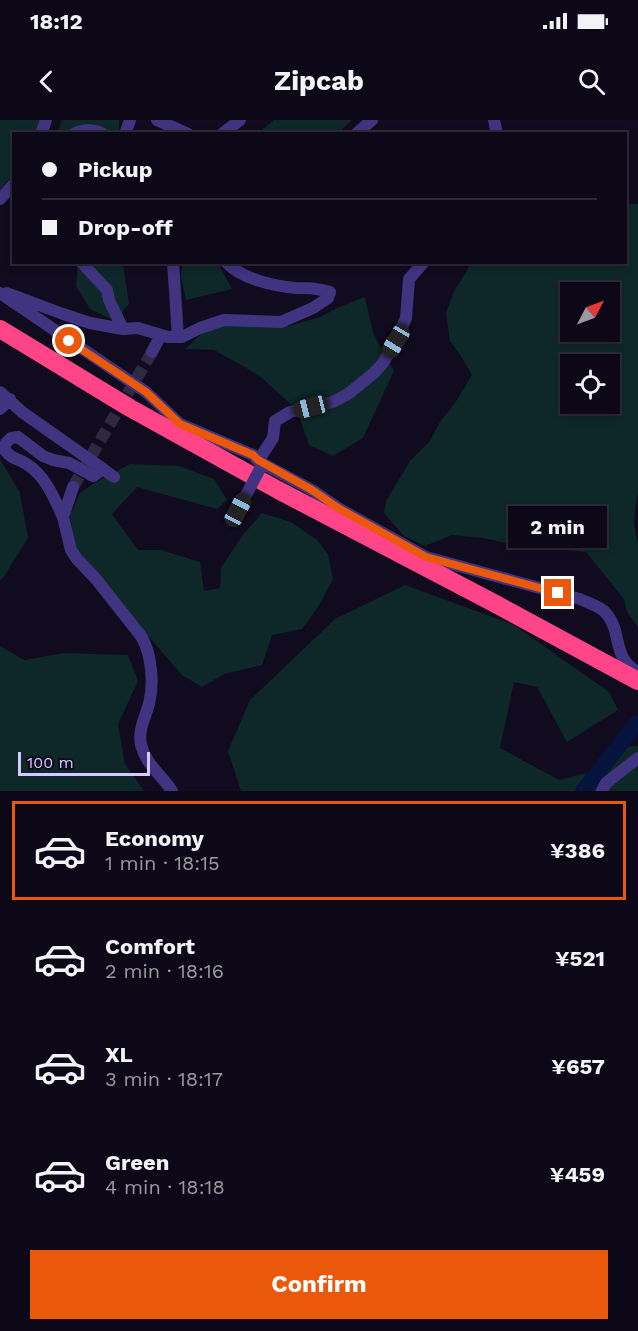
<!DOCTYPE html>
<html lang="en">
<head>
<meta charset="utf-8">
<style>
	:root { --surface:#0d0817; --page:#161120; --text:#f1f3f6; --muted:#9a9aa1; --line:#2d2936; --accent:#ea580c }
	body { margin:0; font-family:"Work Sans",sans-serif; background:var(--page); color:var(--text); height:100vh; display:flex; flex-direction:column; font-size:22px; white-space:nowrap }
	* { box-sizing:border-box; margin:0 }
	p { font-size:20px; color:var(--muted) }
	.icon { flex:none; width:33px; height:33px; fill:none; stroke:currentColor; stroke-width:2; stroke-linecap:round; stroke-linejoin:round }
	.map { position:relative; height:671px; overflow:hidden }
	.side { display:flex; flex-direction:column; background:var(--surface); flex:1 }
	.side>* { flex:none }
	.guide { position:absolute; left:12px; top:12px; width:615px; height:132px; border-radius:0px; box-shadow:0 3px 9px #0003,0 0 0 2px var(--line); display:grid; align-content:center; height:132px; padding:0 30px; background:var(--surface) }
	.needle { width:39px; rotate:49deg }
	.fabs { position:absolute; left:560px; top:162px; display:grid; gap:12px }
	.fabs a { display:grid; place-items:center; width:60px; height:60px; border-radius:0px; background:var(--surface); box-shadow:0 3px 9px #0003,0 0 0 2px var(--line); font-size:30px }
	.scale { position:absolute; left:18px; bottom:15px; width:132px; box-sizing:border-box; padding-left:6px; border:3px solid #d6c9ff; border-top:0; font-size:16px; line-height:21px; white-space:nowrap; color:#d6c9ff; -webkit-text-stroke:4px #110b1f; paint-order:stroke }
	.end { position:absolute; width:27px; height:27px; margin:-14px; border:8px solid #ea580c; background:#fff; box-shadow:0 0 0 3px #fff }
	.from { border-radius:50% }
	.bubble { position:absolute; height:42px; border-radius:0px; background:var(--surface); box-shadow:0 3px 9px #0003,0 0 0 2px var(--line); font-size:20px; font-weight:700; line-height:42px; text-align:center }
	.car { position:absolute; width:18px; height:36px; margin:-18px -9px; border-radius:8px; box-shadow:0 0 4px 2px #0007; background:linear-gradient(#222 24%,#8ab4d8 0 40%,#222 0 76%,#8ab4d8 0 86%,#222 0) }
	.guide b { display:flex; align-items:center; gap:21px; height:57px; font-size:22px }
	.guide b+b { border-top:2px solid var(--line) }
	.guide i { width:15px; height:15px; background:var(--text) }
	ul { padding:10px 0 0; list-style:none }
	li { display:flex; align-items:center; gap:18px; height:99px; margin:0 12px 9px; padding:0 18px; border:3px solid transparent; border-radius:0px }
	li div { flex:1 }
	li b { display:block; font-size:22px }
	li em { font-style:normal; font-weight:700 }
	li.current { border-color:var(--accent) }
	li>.icon { width:54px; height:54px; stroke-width:1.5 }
	.cta { display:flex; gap:12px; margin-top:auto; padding:12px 30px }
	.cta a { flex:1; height:69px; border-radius:0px; background:var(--accent); color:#fff; font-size:24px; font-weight:700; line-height:69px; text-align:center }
	.status { display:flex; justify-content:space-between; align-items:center; height:42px; padding:0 30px; background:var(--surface); direction:ltr }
	.status svg { height:16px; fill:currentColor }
	header { display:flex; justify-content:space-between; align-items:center; height:78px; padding:0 30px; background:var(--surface); font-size:27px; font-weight:700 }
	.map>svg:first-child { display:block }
	.green { fill:#0e2729; fill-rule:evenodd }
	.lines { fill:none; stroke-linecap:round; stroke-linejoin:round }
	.river { stroke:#06133c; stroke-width:16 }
	.minor-tunnel { stroke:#2f2841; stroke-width:12; stroke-dasharray:12 6; stroke-linecap:butt }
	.minor { stroke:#403480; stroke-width:12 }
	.highway { stroke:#ff4487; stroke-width:18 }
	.minor-bridge { stroke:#403480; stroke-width:12 }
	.route { stroke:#ea580c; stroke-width:8 }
</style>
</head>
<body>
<div class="status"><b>18:12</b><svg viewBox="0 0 49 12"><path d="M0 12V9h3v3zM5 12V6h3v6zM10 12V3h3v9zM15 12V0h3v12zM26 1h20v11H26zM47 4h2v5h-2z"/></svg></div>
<header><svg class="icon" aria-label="back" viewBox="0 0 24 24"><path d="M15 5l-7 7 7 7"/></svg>Zipcab<svg class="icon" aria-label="search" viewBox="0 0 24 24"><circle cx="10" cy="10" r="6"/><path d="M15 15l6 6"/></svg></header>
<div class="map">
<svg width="638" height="671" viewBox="0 0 638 671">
	<rect width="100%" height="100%" fill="#110b1f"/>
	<path class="green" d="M0,0H43L36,13L14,14L13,56L0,69Z
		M62,0H119V13L57,14Z
		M274,0H352L338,13H258Z
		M631,84H638V373L637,376L634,403L638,424V507L627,492L624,479L586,432L514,425L484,418L452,415L425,426L404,416L384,393L386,381L410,341L430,321L440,302L455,283L472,255L459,233L450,221L446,193L454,171L467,151L470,143L626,142V85ZM570,172H609V212H570ZM570,244H609V284H570Z
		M78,143H123L129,184L115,201L90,189L76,166Z
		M182,143H218L232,169L186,180L181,157Z
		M365,177L373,213L394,251L363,318L333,336L309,325L297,290L262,258L243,246L214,230L185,229L211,205L288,206L320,197L339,187Z
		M0,339L20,373L28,418L3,458L0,460Z
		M130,344L179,346L214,359L227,380L217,389L137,367L112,394L138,430H161L200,442L204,471L220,468L221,448L242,416L262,393L291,402L317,420L328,434L333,459L318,487L302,509L272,515L262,545L224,554L202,567L182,555L82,440L74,422L70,395L80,373L96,362Z
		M405,465L514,505L609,572L618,590L567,622L537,567L514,562L500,628L559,660L587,653L625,627L638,626V671H241L228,631L250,580L335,499Z
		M0,526L24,540L65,533L128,535L138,561L118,604L125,644L144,671H0Z"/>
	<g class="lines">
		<path class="river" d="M583,671L637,603"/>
		<path class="minor-tunnel" d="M73,367L152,232"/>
		<path class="minor" d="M157,0L188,14
			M494,0L497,14
			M41,14L46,0
			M74,14C83,9 94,9 103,14
			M125,14L130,0
			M222,14L240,0
			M356,14L372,0
			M0,79L14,64
			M81,142L107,170L109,180L123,209
			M173,142L178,217
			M0,173L146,272L180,304L253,335L258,341L312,370L338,388L426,437L580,479C588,483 599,486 605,492C624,513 610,536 638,552
			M7,173L63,194L90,203L123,209L138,208L168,217H182L200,208L224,200L281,202L313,188L328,178L330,172C318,168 308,168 296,168C274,166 241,159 226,142
			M152,232L161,215
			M0,272L22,292L103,349L93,356L69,343L53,340L43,336L18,317L11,318L6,323L4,329C13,341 17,337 28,345C46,357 54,378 63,397
			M0,289L10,279
			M258,341L273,318L275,301L290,292L333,282L348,274L374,253L383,243L396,221L406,198L409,159L424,142
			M103,349L114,357
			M73,367L63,397L71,430L77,439L96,459L141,516C152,534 154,564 149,584C145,598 138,610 141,625C146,645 162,655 172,671
			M602,671L606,663L638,638"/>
		<path class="highway" d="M0,209L130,288L278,370L490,481L638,561"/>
		<path class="minor-bridge" d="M238,390L261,347"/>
	</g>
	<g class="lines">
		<path class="route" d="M69,221L146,272L180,304L253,335L258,340L312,370L338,388L426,437L558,473"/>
	</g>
</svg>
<div class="fabs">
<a><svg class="needle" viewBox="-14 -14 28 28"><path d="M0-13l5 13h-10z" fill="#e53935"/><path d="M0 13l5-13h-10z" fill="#9a9aa1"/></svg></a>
<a><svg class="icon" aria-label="locate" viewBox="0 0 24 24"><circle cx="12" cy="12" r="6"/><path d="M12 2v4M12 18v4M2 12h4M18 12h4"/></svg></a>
</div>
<div class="scale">100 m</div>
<i class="end from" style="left:69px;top:221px"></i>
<i class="end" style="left:558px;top:473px"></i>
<div class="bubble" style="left:508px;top:386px;width:99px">2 min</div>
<i class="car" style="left:396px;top:221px;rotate:211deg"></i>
<i class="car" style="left:311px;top:287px;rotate:256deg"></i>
<i class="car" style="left:238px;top:390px;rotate:28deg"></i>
<div class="guide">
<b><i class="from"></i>Pickup</b>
<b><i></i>Drop-off</b>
</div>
</div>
<section class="side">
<ul>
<li class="current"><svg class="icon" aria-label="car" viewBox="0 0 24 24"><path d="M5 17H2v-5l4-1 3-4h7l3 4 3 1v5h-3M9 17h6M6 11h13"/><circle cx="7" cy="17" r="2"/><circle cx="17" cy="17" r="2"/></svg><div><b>Economy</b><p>1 min · 18:15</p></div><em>¥386</em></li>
<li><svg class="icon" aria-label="car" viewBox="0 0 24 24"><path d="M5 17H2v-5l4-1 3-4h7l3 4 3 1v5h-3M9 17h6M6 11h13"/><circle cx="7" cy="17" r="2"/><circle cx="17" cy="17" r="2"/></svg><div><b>Comfort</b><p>2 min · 18:16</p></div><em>¥521</em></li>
<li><svg class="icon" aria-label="car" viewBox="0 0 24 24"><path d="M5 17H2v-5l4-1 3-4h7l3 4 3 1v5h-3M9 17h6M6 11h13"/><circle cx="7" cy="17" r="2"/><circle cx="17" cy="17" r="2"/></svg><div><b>XL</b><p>3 min · 18:17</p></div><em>¥657</em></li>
<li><svg class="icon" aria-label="car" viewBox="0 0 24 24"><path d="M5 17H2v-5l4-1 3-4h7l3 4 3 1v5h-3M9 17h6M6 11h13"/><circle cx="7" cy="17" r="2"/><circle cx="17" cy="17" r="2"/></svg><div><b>Green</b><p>4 min · 18:18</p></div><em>¥459</em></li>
</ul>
<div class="cta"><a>Confirm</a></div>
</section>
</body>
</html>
